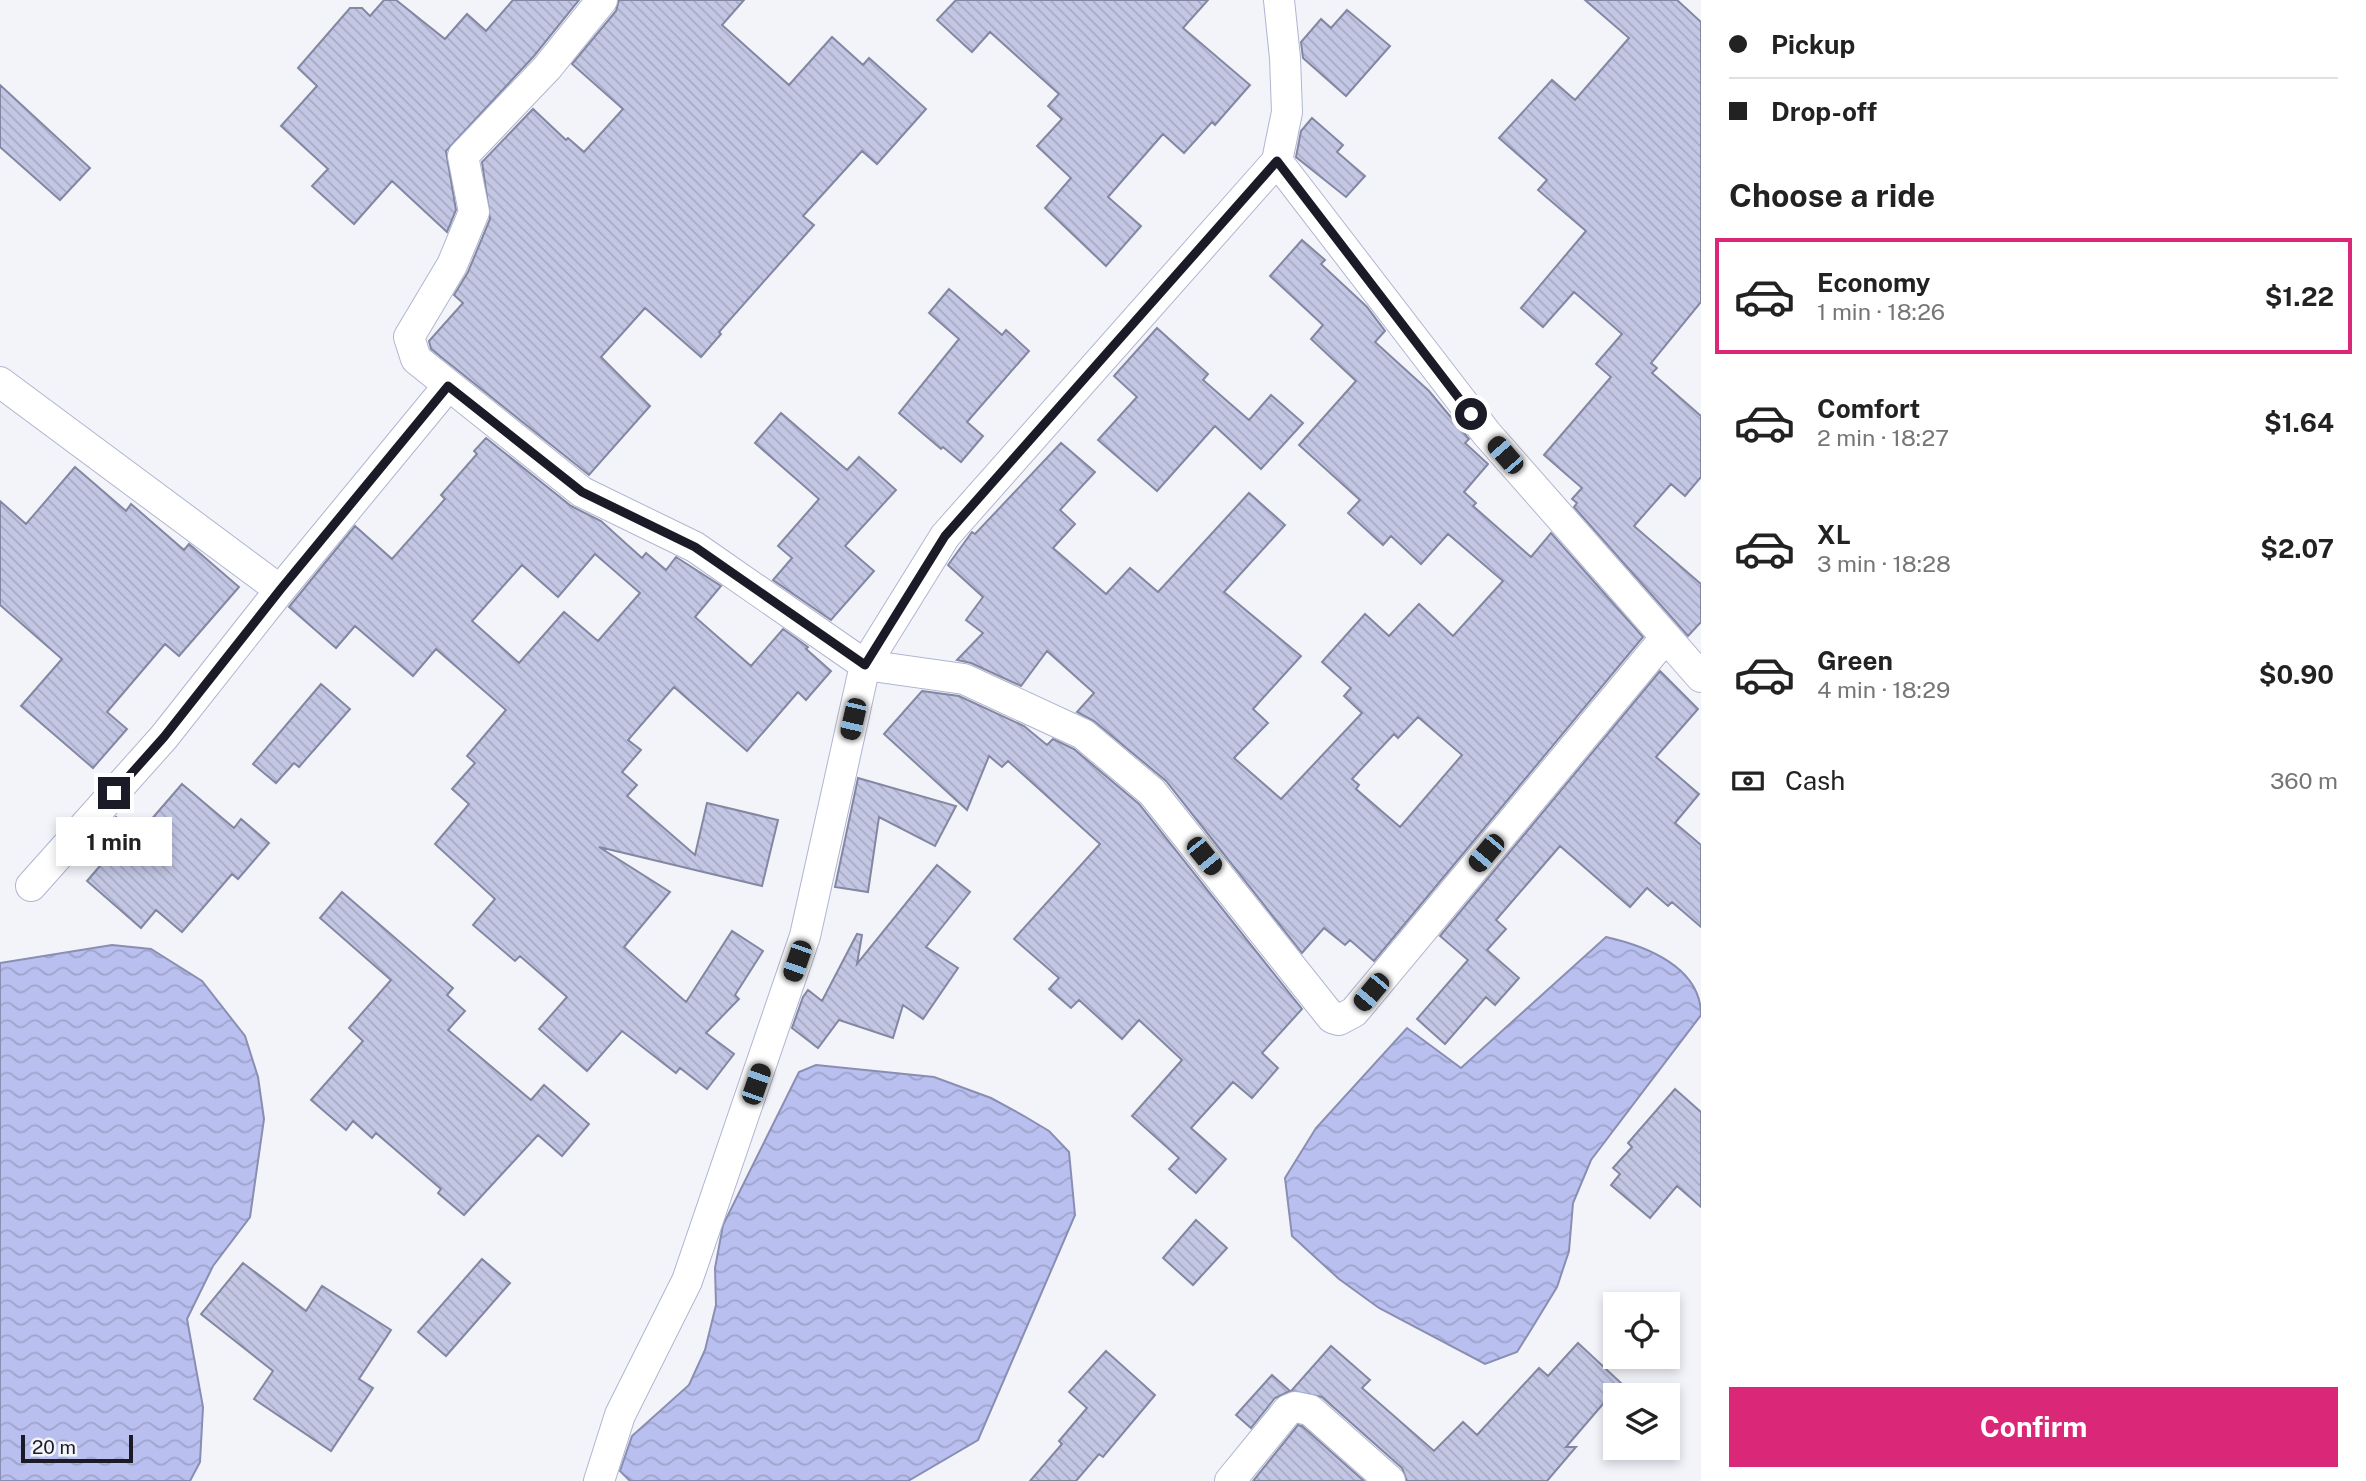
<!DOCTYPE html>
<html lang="en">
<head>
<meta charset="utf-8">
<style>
	:root { --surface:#fff; --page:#f2f2f2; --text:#222; --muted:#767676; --line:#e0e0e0; --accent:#db2777 }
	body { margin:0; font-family:"Public Sans",sans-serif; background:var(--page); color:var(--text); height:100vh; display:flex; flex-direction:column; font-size:26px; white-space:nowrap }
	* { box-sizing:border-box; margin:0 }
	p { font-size:23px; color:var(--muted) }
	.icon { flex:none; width:38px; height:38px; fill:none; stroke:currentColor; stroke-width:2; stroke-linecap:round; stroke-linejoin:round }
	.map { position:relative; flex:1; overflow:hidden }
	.side { display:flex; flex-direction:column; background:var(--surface); width:665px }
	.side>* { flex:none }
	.guide { display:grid; align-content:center; height:154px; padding:0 28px; background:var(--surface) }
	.fabs { position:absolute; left:1603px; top:1292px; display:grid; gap:14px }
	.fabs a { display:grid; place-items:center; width:77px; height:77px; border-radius:0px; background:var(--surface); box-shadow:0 4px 10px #0003; font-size:35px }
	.scale { position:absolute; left:21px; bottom:18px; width:112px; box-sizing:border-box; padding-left:7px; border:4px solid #1a1b26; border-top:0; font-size:19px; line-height:24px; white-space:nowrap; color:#1a1b26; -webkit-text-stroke:5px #f3f4fa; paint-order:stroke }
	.end { position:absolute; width:32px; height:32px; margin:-16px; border:9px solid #1a1b26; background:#fff; box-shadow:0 0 0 4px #fff }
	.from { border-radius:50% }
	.bubble { position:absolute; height:49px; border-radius:0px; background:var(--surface); box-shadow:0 4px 10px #0003; font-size:23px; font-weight:700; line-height:49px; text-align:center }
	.car { position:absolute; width:21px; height:42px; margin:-21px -10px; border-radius:9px; box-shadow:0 0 5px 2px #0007; background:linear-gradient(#222 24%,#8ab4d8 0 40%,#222 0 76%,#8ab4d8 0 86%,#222 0) }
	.guide b { display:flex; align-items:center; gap:24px; height:66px; font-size:26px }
	.guide b+b { border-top:2px solid var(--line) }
	.guide i { width:18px; height:18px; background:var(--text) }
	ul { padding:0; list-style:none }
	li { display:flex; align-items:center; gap:21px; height:116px; margin:0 14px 10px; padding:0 14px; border:4px solid transparent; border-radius:0px }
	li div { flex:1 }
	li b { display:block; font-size:26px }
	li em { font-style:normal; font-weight:700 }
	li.active { border-color:var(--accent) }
	li>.icon { width:63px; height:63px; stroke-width:1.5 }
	h2 { padding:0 28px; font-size:32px; line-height:84px }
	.pay { display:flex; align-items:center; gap:18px; height:77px; padding:0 28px; font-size:26px }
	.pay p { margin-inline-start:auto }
	.cta { display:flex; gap:14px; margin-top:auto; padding:14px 28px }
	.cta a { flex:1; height:80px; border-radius:0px; background:var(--accent); color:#fff; font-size:28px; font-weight:700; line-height:80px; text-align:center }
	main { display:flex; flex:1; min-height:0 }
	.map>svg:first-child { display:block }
	.water { fill:url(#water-waves); stroke:#898eb2; stroke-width:2 }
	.building { fill:url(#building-back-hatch); stroke:#8387a2; stroke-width:2; fill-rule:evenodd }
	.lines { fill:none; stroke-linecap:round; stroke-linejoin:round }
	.minor-casing { stroke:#b0b5d1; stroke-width:32 }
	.minor { stroke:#fff; stroke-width:30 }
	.route { stroke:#1a1b26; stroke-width:9 }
</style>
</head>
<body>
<main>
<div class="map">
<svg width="1701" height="1481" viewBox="0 0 1701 1481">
	<defs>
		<pattern id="water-waves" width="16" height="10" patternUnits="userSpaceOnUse" patternTransform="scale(1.75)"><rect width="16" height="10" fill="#b9bfee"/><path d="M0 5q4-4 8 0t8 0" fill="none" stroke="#9ea4cc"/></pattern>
		<pattern id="building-back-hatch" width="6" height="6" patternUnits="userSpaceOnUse" patternTransform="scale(1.75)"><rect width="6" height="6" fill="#c3c7e4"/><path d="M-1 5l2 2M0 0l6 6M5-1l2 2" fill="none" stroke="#a7aac3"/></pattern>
	</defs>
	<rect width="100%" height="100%" fill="#f3f4fa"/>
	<path class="water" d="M1606,937C1646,946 1701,967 1701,1015L1591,1160L1573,1203L1569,1251L1557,1287L1532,1328L1517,1352L1485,1364L1379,1308L1339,1279L1292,1236L1285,1178L1316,1128L1407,1028L1461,1068Z
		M112,945L151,949L202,981L245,1036L258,1077L264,1119L250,1217L213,1266L187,1319L203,1407L200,1462L190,1481H0V963Z
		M816,1065L934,1077L991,1098L1024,1116L1049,1131L1069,1152L1075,1215L978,1440L908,1481H630L620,1471L632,1436L689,1385L705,1350L716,1305L715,1268L723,1225L799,1072Z"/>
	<path class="building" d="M384,0H396L445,39L467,14L486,31L513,0H579L534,56L446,151L456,210L447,232L392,181L354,224L312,186L328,169L281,126L317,86L298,68L350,8H362L370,16Z
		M619,0H744L722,25L789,85L832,37L863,65L869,58L926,109L877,164L862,151L803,216L814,225L719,332L721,334L701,357L645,308L601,357L650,406L589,475L431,349L429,341L463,303L454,295L468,272L490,219L482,162L533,109L566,140L568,138L584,152L623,109L572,64L616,11Z
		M956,0H1208L1183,28L1250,85L1215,125L1212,122L1184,153L1163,134L1108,197L1141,226L1106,266L1045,208L1071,178L1037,146L1062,119L1048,106L1059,94L990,32L972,52L937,20Z
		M1585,0H1677L1701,22V302L1651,363L1657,368L1652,373L1701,416V477L1685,496L1671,484L1634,526L1701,584V622L1688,636L1574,507L1577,503L1572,499L1582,488L1544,455L1611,377L1596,364L1622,334L1574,292L1543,327L1521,308L1586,231L1538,190L1547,180L1499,138L1552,80L1575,100L1629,38Z
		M1347,10L1390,46L1346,96L1303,58L1301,42L1321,19L1331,28Z
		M0,85L90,168L60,200L0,147Z
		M1312,118L1343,145L1337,152L1365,176L1346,197L1296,157L1301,131Z
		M1302,240L1325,260L1321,264L1367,307L1385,331L1375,342L1429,391L1469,439L1465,443L1488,464L1464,492L1476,503L1473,506L1531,557L1551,533L1643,637L1374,961L1350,940L1345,945L1324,928L1302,953L1166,781L1094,721L1077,712L1094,693L1047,651L1021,686L971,663L957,660L983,633L966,620L983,597L948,565L972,532L975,534L1061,443L1095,472L1060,510L1075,524L1053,548L1106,594L1130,568L1158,592L1249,493L1285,525L1224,592L1301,656L1253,709L1268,723L1234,758L1281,799L1362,713L1344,696L1351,688L1322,662L1365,614L1389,636L1419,604L1453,636L1503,581L1448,534L1421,564L1391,536L1383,545L1348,513L1360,500L1299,445L1356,381L1311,339L1323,325L1270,276ZM1418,717L1462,755L1400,827L1356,789L1359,785L1352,779L1394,734L1398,738Z
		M949,289L1002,335L1006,330L1029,351L967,422L983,436L961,462L943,447L941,449L899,413L959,339L929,313Z
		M1157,328L1208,374L1203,380L1249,420L1271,395L1303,423L1261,469L1215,426L1157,491L1098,440L1137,397L1114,376Z
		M781,413L847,470L859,457L896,490L845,546L874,571L831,620L773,580L792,558L778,546L819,499L755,443Z
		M486,438L571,506L601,521L642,558L646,553L666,570L676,557L721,586L695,617L751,666L783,629L808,647L806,649L831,671L806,700L798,692L747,751L674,687L628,740L641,750L622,772L637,785L627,796L695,855L707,803L778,820L762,886L599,847L670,892L624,947L686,1002L732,931L763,951L735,995L739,999L706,1033L734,1054L707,1089L680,1068L676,1073L622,1031L587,1071L539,1029L567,997L520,956L515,961L473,925L495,899L435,844L469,804L452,789L475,763L467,756L506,710L436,649L413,676L355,626L336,648L289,607L355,526L392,559L445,499L441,495L477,454L474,451ZM595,554L640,593L598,641L564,612L519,663L472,621L522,565L558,597Z
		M75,467L126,511L131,504L184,550L189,544L239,587L179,656L165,644L107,712L127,729L93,768L21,706L62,659L0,605V501L26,524Z
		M1660,671L1698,709L1656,757L1699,794L1675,823L1701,845V927L1672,902L1668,906L1647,888L1630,907L1560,846L1496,920L1506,929L1487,950L1519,978L1495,1005L1486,997L1445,1044L1417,1019L1468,960L1440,936Z
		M321,684L350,709L299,767L294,763L276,783L253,764Z
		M922,691L959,696L1024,726L1047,745L1053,739L1074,749L1139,804L1302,1009L1262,1053L1278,1068L1252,1098L1233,1082L1191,1128L1226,1159L1196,1193L1169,1169L1179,1158L1132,1116L1182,1060L1139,1020L1122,1039L1079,1000L1071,1008L1049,989L1059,978L1014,939L1100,844L1008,761L1002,767L989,756L967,810L884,734Z
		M858,778L956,806L935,846L879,817L868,892L835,887Z
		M182,784L234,828L241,819L269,843L238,879L232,874L182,932L156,910L141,928L87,881L112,852L97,839L116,817L137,836Z
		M937,865L970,892L926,947L958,968L923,1019L903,1005L893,1038L839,1020L818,1048L792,1028L803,997L808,990L822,1001L857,934L862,935L857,964Z
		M342,892L453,988L447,995L465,1011L448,1030L531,1100L544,1085L589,1124L562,1156L538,1135L464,1215L438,1193L441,1189L376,1133L372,1138L353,1121L346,1130L311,1100L363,1041L349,1028L391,980L320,918Z
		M1675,1089L1701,1112V1207L1677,1186L1650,1218L1611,1185L1620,1174L1613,1168L1632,1147L1628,1143Z
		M1196,1220L1227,1248L1193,1285L1163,1258Z
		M482,1259L510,1283L446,1356L418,1332Z
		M243,1263L306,1311L322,1286L391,1330L359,1379L373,1388L331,1451L254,1399L273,1371L201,1314Z
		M1578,1343L1621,1383L1566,1447H1576L1547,1481H1407L1402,1468L1322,1397L1291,1391L1331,1346L1370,1380L1362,1388L1434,1451L1463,1422L1477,1435L1539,1368L1548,1376Z
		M1106,1351L1155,1395L1103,1457L1099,1454L1076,1481H1030L1062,1444L1059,1441L1087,1408L1069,1392Z
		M1272,1375L1290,1391L1275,1398L1251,1428L1236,1415Z
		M1298,1425L1302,1426L1364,1481H1253Z"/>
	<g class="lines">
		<g class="minor-casing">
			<path id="minor" d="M602,0L547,68L463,156L474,212L452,265L409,337L416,359L582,492L695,547L865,665L964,679L1083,734L1152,792L1332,1018L1339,1020L1354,1012L1666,637
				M1279,0L1285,58L1287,112L1277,161L1487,434L1701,677
				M0,382L280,590
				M31,886L164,737L280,590L448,386
				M599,1481L620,1415L687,1281L805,936L865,665L945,536L1277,161
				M1230,1481L1288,1410L1295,1407L1310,1410L1390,1481"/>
		</g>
		<use href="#minor" class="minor"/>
	</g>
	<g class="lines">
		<path class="route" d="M114,793L164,737L280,590L448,386L582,492L695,547L865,665L945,536L1277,161L1471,414"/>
	</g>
</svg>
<div class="fabs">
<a><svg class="icon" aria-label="locate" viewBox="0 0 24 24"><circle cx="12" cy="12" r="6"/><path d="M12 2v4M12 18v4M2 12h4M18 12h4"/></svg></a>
<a><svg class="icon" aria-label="layers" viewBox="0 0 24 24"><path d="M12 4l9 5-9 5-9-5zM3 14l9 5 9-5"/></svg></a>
</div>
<div class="scale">20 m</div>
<i class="end from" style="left:1471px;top:414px"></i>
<i class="end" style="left:114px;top:793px"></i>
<div class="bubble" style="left:56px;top:817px;width:116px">1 min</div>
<i class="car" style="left:1505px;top:455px;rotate:319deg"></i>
<i class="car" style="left:853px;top:719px;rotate:193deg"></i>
<i class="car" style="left:1486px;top:853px;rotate:220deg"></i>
<i class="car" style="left:1204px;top:856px;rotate:141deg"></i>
<i class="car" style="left:797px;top:961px;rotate:199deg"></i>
<i class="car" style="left:1371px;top:992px;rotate:220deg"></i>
<i class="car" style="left:756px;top:1084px;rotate:19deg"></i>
</div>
<section class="side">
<div class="guide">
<b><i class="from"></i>Pickup</b>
<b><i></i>Drop-off</b>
</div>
<h2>Choose a ride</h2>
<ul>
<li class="active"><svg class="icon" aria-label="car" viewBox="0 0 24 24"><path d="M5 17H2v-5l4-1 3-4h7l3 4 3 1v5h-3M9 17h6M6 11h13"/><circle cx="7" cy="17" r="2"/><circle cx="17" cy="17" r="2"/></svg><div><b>Economy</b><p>1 min · 18:26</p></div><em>$1.22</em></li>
<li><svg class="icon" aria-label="car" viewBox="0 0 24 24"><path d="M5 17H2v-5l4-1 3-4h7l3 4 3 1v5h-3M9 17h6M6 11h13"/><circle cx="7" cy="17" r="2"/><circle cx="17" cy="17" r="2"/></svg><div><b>Comfort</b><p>2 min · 18:27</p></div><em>$1.64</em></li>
<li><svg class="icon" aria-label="car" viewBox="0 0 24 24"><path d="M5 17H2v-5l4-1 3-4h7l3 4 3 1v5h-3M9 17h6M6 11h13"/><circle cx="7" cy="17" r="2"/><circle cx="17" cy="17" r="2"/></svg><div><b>XL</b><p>3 min · 18:28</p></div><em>$2.07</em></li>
<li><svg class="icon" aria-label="car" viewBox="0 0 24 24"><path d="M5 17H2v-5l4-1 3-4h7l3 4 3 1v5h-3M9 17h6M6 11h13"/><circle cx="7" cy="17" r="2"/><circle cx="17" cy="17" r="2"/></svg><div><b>Green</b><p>4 min · 18:29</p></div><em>$0.90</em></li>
</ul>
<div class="pay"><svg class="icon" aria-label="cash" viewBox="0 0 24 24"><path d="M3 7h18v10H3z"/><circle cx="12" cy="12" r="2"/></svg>Cash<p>360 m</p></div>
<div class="cta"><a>Confirm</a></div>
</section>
</main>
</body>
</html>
